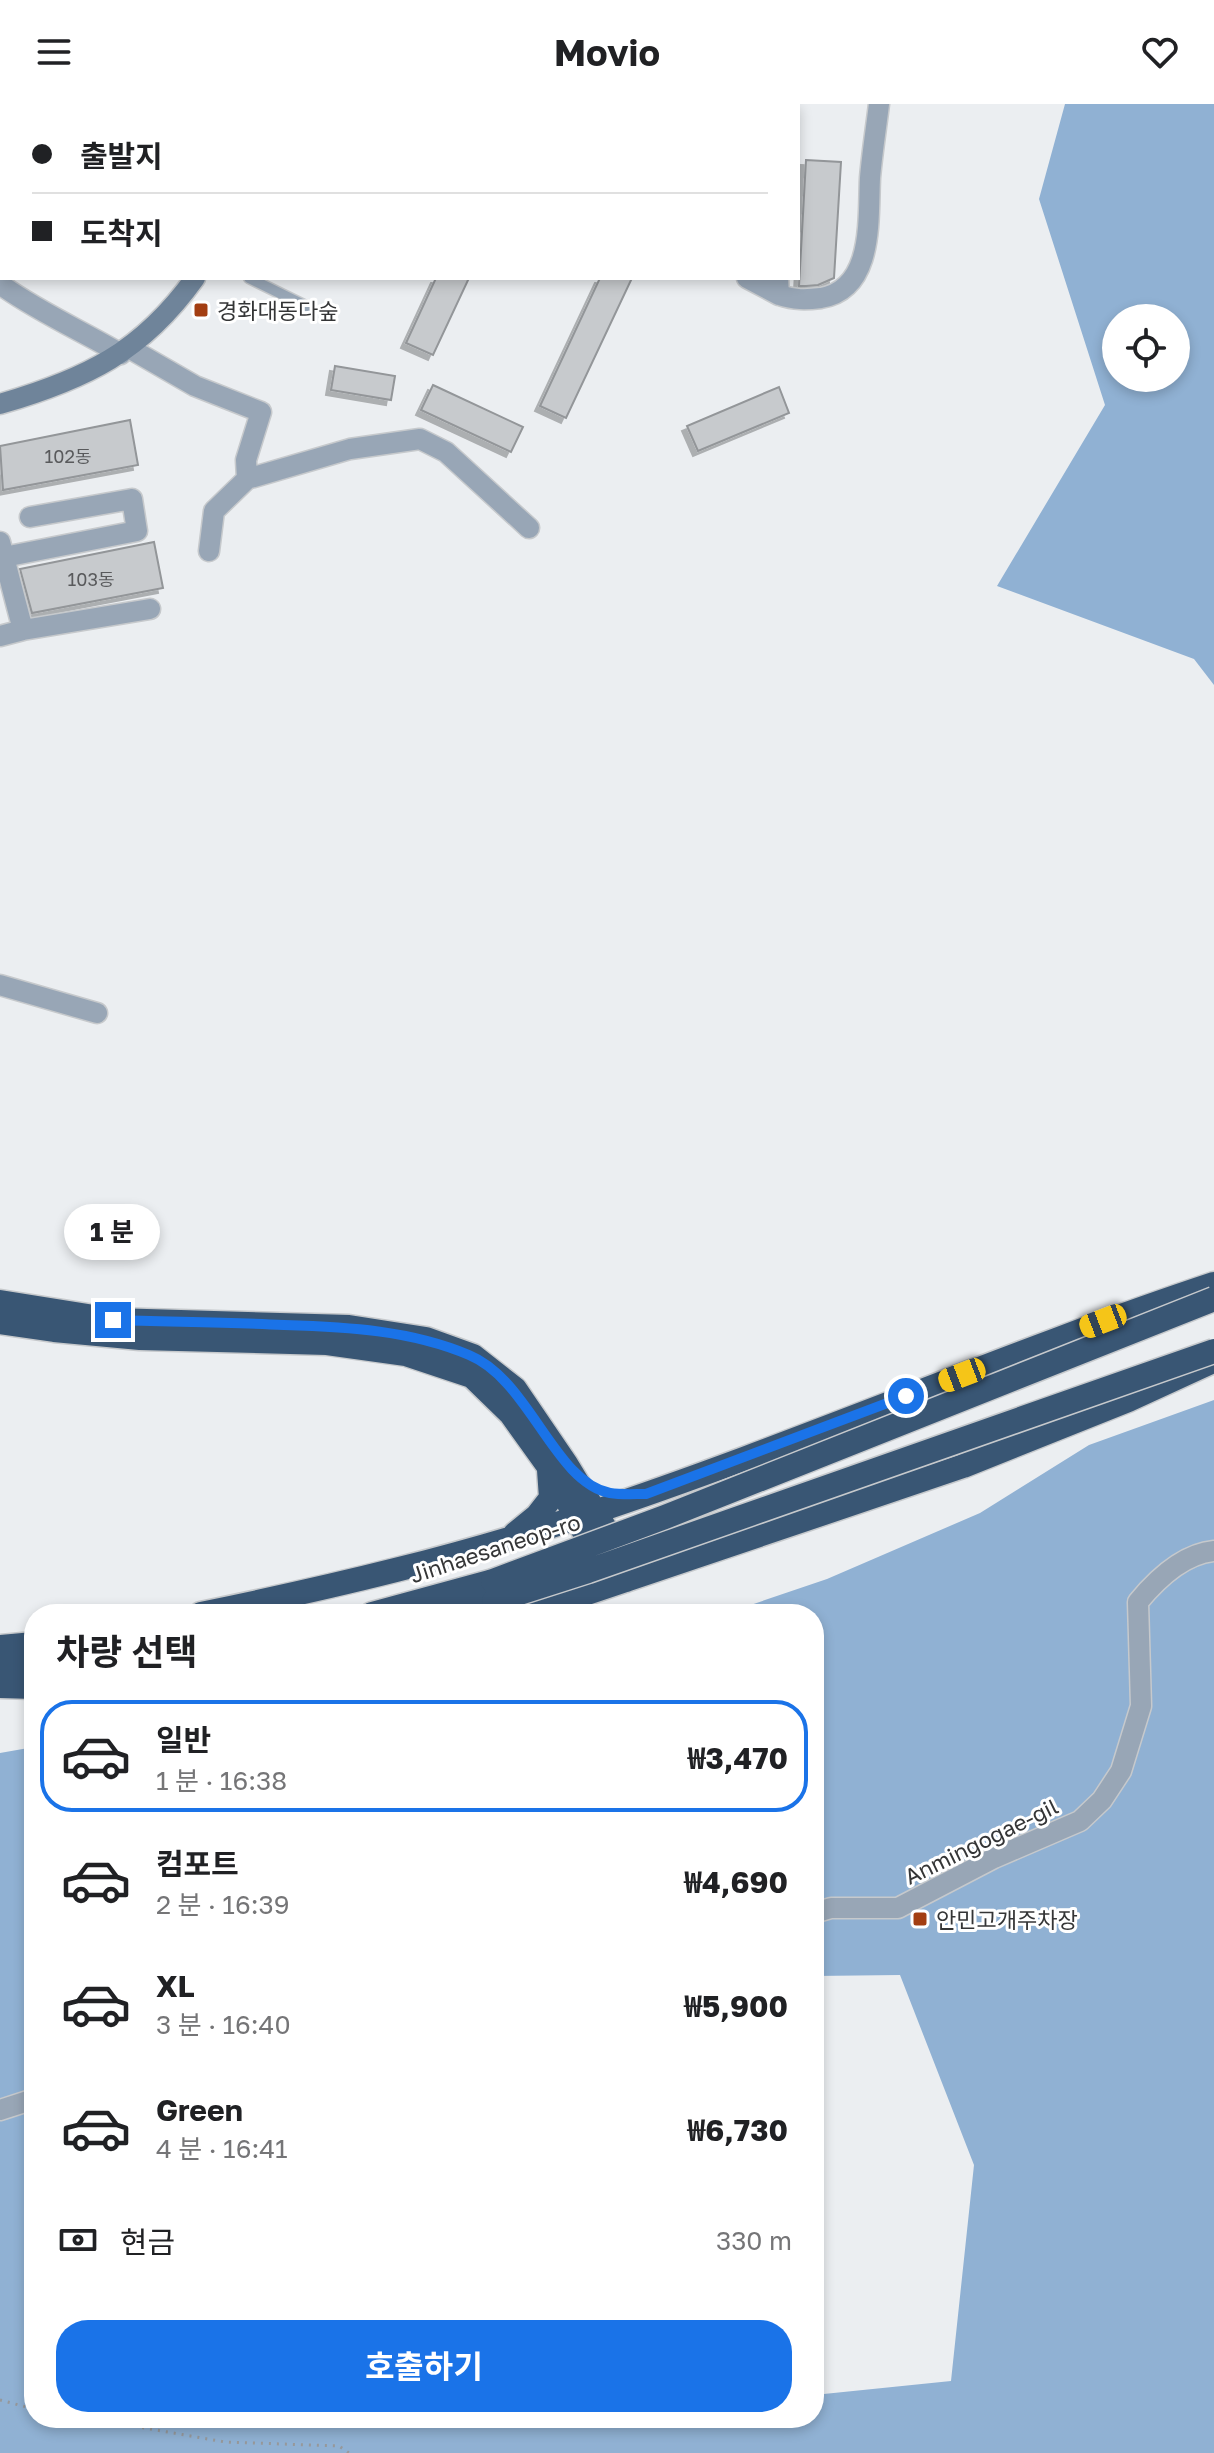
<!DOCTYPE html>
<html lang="ko">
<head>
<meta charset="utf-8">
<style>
	:root { --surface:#fff; --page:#f6f6f6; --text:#202124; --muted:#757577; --line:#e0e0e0; --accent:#1a73e8 }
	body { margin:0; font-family:"Golos Text","Noto Sans KR",sans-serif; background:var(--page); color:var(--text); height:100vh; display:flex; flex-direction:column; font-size:30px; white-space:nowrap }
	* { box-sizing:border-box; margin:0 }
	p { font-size:26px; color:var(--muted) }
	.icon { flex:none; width:44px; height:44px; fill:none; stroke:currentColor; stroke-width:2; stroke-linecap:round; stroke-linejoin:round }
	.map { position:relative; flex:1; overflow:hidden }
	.side { position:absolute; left:24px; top:1500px; width:800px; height:824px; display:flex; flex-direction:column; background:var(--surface); border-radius:32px; box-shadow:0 4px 12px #0003 }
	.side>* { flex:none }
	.hud { position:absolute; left:0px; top:0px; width:800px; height:176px; box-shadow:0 4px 12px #0003; display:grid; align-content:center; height:176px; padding:0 32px; background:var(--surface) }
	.controls { position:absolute; left:1102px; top:200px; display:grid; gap:16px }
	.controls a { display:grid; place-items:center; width:88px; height:88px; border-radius:50%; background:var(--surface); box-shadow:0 4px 12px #0003; font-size:40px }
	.end { position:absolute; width:36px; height:36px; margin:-18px; border:10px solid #1a73e8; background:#fff; box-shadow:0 0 0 4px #fff }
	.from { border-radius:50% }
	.bubble { position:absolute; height:56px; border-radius:28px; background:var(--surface); box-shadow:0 4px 12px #0003; font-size:26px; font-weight:700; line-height:56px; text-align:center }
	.car { position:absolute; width:24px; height:48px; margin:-24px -12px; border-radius:10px; box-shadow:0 0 6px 2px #0007; background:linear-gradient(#f5c518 24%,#345 0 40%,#f5c518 0 76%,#345 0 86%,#f5c518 0) }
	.hud b { display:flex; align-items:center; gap:28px; height:76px; font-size:30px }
	.hud b+b { border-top:2px solid var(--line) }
	.hud i { width:20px; height:20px; background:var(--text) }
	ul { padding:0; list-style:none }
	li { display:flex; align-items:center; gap:24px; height:112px; margin:0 16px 12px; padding:0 16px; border:4px solid transparent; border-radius:32px }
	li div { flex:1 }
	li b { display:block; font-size:30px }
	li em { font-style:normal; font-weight:700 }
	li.selected { border-color:var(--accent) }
	li>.icon { width:72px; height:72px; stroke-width:1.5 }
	h2 { padding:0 32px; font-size:36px; line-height:96px }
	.pay { display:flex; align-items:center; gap:20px; height:88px; padding:0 32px; font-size:30px }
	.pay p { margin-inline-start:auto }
	.action { display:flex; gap:16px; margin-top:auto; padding:16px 32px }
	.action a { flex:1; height:92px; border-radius:32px; background:var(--accent); color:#fff; font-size:32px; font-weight:700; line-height:92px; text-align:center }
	header { display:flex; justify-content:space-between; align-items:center; height:104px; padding:0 32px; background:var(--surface); font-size:36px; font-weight:700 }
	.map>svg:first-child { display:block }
	.forest { fill:#90b1d3; fill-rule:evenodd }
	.building { fill:#c7cacd; stroke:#939699; stroke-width:2; filter:url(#shadow) }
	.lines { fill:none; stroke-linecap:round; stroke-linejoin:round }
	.lane-casing { stroke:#c6c9cc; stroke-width:13 }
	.street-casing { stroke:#c6c9cc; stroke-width:23 }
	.secondary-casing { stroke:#c6c9cc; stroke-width:23 }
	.highway-casing { stroke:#c6c9cc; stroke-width:27 }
	.path { stroke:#96989a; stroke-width:3; stroke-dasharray:2 6; stroke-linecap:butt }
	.lane { stroke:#98a6b6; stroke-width:10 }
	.street { stroke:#98a6b6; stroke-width:20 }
	.secondary { stroke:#6f849a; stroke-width:20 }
	.highway { stroke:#395674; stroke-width:24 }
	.highway-bridge-casing { stroke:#c6c9cc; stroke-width:27; stroke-linecap:butt }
	.highway-bridge { stroke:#395674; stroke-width:24 }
	.route { stroke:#1a73e8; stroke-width:10 }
	.poi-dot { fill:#a33e12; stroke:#fff; stroke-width:3 }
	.labels { text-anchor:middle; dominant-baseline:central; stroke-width:6; stroke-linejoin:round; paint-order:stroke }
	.number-label { font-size:18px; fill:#595a5c }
	.poi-label { font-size:22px; fill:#343536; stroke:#fff; text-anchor:start }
	.street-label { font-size:22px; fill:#343536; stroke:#fff }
</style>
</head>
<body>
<header><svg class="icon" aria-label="menu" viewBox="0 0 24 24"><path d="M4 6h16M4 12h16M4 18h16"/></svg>Movio<svg class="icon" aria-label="heart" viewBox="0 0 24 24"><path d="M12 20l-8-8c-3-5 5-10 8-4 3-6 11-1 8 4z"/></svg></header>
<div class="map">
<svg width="1214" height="2349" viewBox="0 0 1214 2349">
	<defs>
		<filter id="shadow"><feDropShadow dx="-5" dy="5" stdDeviation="0" flood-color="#0004"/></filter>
	</defs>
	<rect width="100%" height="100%" fill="#ebeef1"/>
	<path class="forest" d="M1065,0H1214V581L1194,555L997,482L1105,301L1039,95ZM1116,214H1176V274H1116Z
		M1214,1296V2349H0V1649L34,1643V2314H814V2291L951,2277L974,2061L900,1871L814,1872V1510H724L827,1475L980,1409L1089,1341Z"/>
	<path class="building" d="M806,56L841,58L834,174L818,181L806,182H799Z
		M436,174H469L433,251L406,239Z
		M600,174H632L566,314L540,302Z
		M335,262L395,272L391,296L331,286Z
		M433,281L523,323L511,348L421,306Z
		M779,283L789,309L698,347L687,322Z
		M130,316L138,361L3,386L0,342Z
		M154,438L163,484L32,509L20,465Z"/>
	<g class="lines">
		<g class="lane-casing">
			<path id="lane" d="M74,0L75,2
				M249,174L310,204"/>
		</g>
		<g class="street-casing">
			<path id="street" d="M428,0L431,2
				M548,0L559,2
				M35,2V0
				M747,174L779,191L778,174
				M4,183C41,209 82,227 121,250
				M779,191C795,196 805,196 821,194C874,185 868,116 870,74C872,50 876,25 879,0
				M129,244L195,282L261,308L246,356L247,375L214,407L209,447
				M247,375L350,345L420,335L446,348L529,424
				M0,438L23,526L0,532
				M4,453L137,427L132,395L30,413
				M23,526L150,505
				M0,881L97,909
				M814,1809L831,1804H898L994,1754L1080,1717L1102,1696L1121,1667L1141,1602L1138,1498C1157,1475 1183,1450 1214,1447
				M0,2006L34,1995"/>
		</g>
		<g class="secondary-casing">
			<path id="secondary" d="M286,2L287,0
				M0,300C86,275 142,248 195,174"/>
		</g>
		<g class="highway-casing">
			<path id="highway" d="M0,1198L113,1216L349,1223L426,1235L473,1252L515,1285L566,1360L620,1449L626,1476
				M0,1218L54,1226L140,1234L327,1239L406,1250L472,1272L511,1310L549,1363L601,1459
				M515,1430L537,1412L551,1394L549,1366
				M201,1510C332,1483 460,1453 588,1410C799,1340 1003,1250 1214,1180
				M372,1510L493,1477
				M451,1510L494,1497
				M525,1510L963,1362L1128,1296L1213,1257
				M0,1543L34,1540
				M0,1563L34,1562
				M0,1582L34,1583"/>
		</g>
		<path class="path" d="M0,2296L34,2305
			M87,2314L225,2338L339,2342L349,2349"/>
		<use href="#lane" class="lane"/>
		<use href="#street" class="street"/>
		<use href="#secondary" class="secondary"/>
		<use href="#highway" class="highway"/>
		<g class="highway-bridge-casing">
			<path id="highway-bridge" d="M493,1477L665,1413L1214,1195
				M494,1497L588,1467L1214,1247"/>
		</g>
		<use href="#highway-bridge" class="highway-bridge"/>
	</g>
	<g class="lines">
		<path class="route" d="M113,1216C170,1218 227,1218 284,1221C347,1223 410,1226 469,1251C530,1276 554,1378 610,1389C621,1391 635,1390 646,1390L906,1292"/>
	</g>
	<g class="poi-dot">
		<rect x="193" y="198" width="16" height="16" rx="4"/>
		<rect x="912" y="1807" width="16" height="16" rx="4"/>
	</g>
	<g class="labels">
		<g class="number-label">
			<text x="68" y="352">102동</text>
			<text x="91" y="475">103동</text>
		</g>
		<g class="poi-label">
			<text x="217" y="206">경화대동다숲</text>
			<text x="936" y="1815">안민고개주차장</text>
		</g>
		<g class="street-label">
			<text transform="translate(495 1444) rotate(-18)">Jinhaesaneop-ro</text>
			<text transform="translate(981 1737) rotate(-26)">Anmingogae-gil</text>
		</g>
	</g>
</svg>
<div class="controls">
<a><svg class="icon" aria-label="locate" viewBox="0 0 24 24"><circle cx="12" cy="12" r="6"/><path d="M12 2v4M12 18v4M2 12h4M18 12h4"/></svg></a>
</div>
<i class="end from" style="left:906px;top:1292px"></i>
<i class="end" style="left:113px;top:1216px"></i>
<div class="bubble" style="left:64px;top:1100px;width:96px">1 분</div>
<i class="car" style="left:1103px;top:1217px;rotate:249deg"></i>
<i class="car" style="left:962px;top:1271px;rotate:249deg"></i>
<div class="hud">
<b><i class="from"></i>출발지</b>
<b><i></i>도착지</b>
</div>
<section class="side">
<h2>차량 선택</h2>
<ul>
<li class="selected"><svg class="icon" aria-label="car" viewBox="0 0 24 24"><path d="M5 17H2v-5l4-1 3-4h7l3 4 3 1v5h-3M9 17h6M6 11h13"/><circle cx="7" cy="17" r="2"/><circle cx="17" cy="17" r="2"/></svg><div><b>일반</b><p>1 분 · 16:38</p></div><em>₩3,470</em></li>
<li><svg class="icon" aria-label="car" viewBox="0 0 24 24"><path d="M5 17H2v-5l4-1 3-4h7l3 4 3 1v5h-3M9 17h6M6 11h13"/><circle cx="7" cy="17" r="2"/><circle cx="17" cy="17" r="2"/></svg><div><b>컴포트</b><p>2 분 · 16:39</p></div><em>₩4,690</em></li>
<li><svg class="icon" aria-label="car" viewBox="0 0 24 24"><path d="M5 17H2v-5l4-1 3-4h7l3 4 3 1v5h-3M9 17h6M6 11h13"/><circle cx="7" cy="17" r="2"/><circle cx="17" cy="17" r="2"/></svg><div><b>XL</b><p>3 분 · 16:40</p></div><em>₩5,900</em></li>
<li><svg class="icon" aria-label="car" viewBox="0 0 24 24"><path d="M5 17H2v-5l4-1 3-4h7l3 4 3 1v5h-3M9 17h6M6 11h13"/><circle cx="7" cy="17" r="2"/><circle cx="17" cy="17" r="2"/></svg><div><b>Green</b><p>4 분 · 16:41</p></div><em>₩6,730</em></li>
</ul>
<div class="pay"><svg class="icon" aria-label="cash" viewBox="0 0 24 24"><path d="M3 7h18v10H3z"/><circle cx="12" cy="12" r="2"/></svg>현금<p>330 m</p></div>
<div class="action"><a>호출하기</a></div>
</section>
</div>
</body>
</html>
